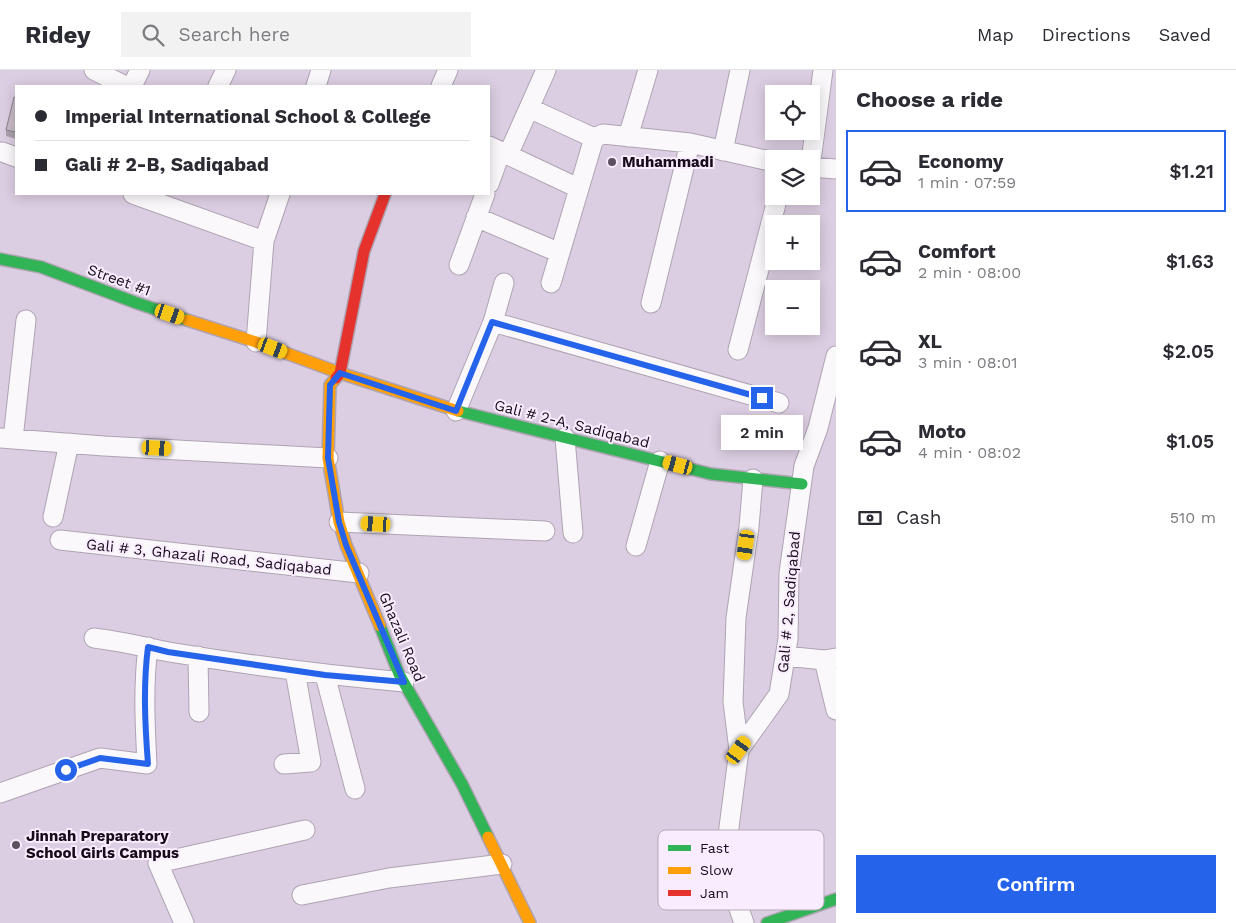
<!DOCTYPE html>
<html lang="en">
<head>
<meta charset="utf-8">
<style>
	:root { --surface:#fff; --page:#f2f2f3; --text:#2b2b33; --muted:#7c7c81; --line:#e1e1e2; --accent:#2563eb }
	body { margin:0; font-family:"Work Sans",sans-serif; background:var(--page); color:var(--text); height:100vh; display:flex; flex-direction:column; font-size:19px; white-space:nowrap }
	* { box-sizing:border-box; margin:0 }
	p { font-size:16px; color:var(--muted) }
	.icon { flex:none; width:28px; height:28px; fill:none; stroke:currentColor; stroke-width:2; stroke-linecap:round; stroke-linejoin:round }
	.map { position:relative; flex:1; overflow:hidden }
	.drawer { display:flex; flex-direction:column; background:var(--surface); width:400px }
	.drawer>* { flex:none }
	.guide { position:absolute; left:15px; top:15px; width:475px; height:110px; border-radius:0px; box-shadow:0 2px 12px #0003; display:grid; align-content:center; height:110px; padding:0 20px; background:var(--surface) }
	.fabs { position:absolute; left:765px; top:15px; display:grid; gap:10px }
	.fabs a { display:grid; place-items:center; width:55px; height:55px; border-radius:0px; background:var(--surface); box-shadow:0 2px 12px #0003; font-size:25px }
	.end { position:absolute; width:22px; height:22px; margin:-11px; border:6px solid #2563eb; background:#fff; box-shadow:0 0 0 2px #fff }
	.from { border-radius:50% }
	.bubble { position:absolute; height:35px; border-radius:0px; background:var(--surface); box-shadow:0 2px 12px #0003; font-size:16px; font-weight:600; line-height:35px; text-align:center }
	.car { position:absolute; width:15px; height:30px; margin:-15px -8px; border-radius:6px; box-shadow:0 0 4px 1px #0007; background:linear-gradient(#f5c518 24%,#345 0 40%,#f5c518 0 76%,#345 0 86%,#f5c518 0) }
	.guide b { display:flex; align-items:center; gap:18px; height:48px; font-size:19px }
	.guide b+b { border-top:1px solid var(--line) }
	.guide i { width:12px; height:12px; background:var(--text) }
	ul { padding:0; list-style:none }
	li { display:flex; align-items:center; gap:15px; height:82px; margin:0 10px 8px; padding:0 10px; border:2px solid transparent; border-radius:0px }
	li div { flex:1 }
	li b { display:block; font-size:19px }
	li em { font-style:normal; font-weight:600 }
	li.on { border-color:var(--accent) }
	li>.icon { width:45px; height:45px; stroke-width:1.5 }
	h2 { padding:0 20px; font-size:22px; line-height:60px }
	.pay { display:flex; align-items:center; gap:12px; height:55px; padding:0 20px; font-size:19px }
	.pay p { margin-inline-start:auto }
	.cta { display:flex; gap:10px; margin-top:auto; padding:10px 20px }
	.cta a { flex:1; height:58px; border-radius:0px; background:var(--accent); color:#fff; font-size:20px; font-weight:600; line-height:58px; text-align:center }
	header { display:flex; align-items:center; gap:30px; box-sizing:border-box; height:70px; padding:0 25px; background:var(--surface); border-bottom:1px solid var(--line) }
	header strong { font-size:24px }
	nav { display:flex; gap:28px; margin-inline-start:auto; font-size:18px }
	.search { width:350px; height:45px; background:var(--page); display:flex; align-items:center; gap:12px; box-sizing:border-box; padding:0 18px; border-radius:0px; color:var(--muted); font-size:19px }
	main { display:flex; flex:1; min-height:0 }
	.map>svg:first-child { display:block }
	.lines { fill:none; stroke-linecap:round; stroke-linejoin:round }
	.street-casing { stroke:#aea3b2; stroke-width:21 }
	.fast-casing { stroke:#aea3b2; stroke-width:14 }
	.slow-casing { stroke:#aea3b2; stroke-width:14 }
	.jam-casing { stroke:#aea3b2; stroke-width:14 }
	.street { stroke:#faf8fb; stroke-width:19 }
	.fast { stroke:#30b455; stroke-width:11 }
	.slow { stroke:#ff9f0a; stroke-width:11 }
	.jam { stroke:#e5322d; stroke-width:11 }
	.wall { fill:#aba0ab }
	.building { fill:#c7bac7; stroke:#8b828b }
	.route { stroke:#2563eb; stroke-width:6 }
	.poi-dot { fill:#5b505f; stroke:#f9ecfe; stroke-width:2 }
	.labels { text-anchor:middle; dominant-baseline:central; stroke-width:4; stroke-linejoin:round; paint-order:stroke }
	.poi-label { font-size:15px; font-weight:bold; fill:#150c18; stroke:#f9ecfe; text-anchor:start }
	.street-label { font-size:15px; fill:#150c18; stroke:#f9ecfe }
	.key { fill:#f9ecfe; stroke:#b5a9b9; stroke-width:1 }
	.key-label { font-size:14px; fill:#150c18 }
</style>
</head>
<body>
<header>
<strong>Ridey</strong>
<div class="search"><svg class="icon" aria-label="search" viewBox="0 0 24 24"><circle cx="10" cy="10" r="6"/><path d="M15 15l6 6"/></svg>Search here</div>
<nav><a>Map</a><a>Directions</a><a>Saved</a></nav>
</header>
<main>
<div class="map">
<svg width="836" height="853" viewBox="0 0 836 853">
	<rect width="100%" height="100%" fill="#dccee2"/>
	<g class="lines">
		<g class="street-casing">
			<path id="street" d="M94,0L125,16
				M132,16L140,0
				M218,16L226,0
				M316,16L321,0
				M441,16L448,0
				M529,38L594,68L603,64L690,73L774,92
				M628,67L648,0
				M489,76L578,118
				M723,81L740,0
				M2,82L16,87
				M508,85L546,0
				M811,91L823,0
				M811,97L836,99
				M489,114L501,81
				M133,124L264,171
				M476,147L560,183
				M459,195L485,124
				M551,213L594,68
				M651,233L690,73
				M493,252L504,213
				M256,272L264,171L280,124
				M738,280L778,126
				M456,341L493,252L779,333
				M0,368L104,376L328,388
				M565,368L573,463
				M13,369L26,250
				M53,447L69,373
				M339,452L545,461
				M60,470L359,503
				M636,476L660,391
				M94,568C120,571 144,577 169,582C247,595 326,605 404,612
				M198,586L199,642
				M785,586L824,590L836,588
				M824,590L836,640
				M325,605L355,719
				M739,680L779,624L788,569L789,503L804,396L818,358L836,286
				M284,694L311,692L295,601
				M0,723L100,688L147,694C145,655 143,616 148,577
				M302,825L389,808L502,794
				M184,853L158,793L305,760
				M744,853L724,796L739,680L733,632L736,548L749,457L753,409"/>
		</g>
		<g class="fast-casing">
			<path id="fast" d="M0,189L41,197L134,232L187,250
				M458,341L711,404L802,414
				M380,556L399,604L462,714L488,767
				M767,853L836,829"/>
		</g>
		<g class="slow-casing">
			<path id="slow" d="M187,250L256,272L340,303L458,341
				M336,308L330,315L328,388L339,452L346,475L380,556
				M488,767L530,853"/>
		</g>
		<g class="jam-casing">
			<path id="jam" d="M336,308L340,303L364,181L385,124"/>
		</g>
		<use href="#street" class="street"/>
		<use href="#fast" class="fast"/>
		<use href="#slow" class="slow"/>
		<use href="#jam" class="jam"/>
	</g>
	<path class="wall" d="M16,28V69L6,66V60Z"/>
	<path class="building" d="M14,27L16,28V62L6,60Z"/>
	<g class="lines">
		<path class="route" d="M66,700L100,688L148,694C145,655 143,616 148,577L168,582L325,605L404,612L346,475L339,452L328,388L330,315L340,303L456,341L492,252L762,328"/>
	</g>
	<g class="poi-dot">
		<circle cx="612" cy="92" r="5"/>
		<circle cx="16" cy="775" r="5"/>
	</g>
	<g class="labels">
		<g class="poi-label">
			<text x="622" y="92">Muhammadi</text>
			<text x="26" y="766">Jinnah Preparatory<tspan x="26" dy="17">School Girls Campus</tspan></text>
		</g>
		<g class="street-label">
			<text transform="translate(119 210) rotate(20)">Street #1</text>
			<text transform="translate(572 354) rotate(14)">Gali # 2-A, Sadiqabad</text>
			<text transform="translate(209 487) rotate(6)">Gali # 3, Ghazali Road, Sadiqabad</text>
			<text transform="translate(789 532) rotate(-85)">Gali # 2, Sadiqabad</text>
			<text transform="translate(402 567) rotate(67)">Ghazali Road</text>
		</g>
	</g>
	<rect x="658" y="760" width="166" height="80" rx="8" class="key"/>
	<rect x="668" y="775" width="23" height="6" fill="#30b455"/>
	<rect x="668" y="797" width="23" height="7" fill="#ff9f0a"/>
	<rect x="668" y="820" width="23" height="6" fill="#e5322d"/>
	<g class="key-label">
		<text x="700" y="783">Fast</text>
		<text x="700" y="805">Slow</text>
		<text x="700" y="828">Jam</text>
	</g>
</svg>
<div class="fabs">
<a><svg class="icon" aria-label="locate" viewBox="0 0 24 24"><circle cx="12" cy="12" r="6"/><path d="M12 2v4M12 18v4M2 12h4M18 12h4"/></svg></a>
<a><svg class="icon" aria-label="layers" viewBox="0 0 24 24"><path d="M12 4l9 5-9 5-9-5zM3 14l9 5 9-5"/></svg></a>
<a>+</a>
<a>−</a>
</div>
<i class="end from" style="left:66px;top:700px"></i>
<i class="end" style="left:762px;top:328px"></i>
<div class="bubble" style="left:721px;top:345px;width:82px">2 min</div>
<i class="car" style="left:170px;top:244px;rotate:109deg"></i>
<i class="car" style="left:273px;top:278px;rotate:111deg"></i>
<i class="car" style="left:157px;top:378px;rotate:93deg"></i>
<i class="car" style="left:678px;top:395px;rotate:285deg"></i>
<i class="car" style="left:376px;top:454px;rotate:273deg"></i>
<i class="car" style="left:746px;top:475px;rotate:188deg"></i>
<i class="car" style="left:739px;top:680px;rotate:36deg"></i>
<div class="guide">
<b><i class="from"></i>Imperial International School &amp; College</b>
<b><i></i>Gali # 2-B, Sadiqabad</b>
</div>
</div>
<section class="drawer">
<h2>Choose a ride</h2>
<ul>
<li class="on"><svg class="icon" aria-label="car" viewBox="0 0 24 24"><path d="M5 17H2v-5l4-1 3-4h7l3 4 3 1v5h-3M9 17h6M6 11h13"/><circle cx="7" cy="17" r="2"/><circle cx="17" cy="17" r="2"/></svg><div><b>Economy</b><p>1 min · 07:59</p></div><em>$1.21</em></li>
<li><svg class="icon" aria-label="car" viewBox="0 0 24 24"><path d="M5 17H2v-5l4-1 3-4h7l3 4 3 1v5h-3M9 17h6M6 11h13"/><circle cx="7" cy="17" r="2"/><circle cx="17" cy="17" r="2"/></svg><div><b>Comfort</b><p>2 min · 08:00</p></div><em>$1.63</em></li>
<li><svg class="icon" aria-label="car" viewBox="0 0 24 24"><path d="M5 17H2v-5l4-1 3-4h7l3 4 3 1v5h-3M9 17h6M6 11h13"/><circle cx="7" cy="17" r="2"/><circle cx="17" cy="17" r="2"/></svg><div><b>XL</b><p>3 min · 08:01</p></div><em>$2.05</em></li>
<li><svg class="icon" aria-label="car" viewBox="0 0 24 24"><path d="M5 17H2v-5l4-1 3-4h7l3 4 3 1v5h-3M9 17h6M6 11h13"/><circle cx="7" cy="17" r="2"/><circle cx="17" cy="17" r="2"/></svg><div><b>Moto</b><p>4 min · 08:02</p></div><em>$1.05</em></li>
</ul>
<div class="pay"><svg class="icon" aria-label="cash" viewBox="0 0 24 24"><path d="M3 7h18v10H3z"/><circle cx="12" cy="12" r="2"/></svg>Cash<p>510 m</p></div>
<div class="cta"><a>Confirm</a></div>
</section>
</main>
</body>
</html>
